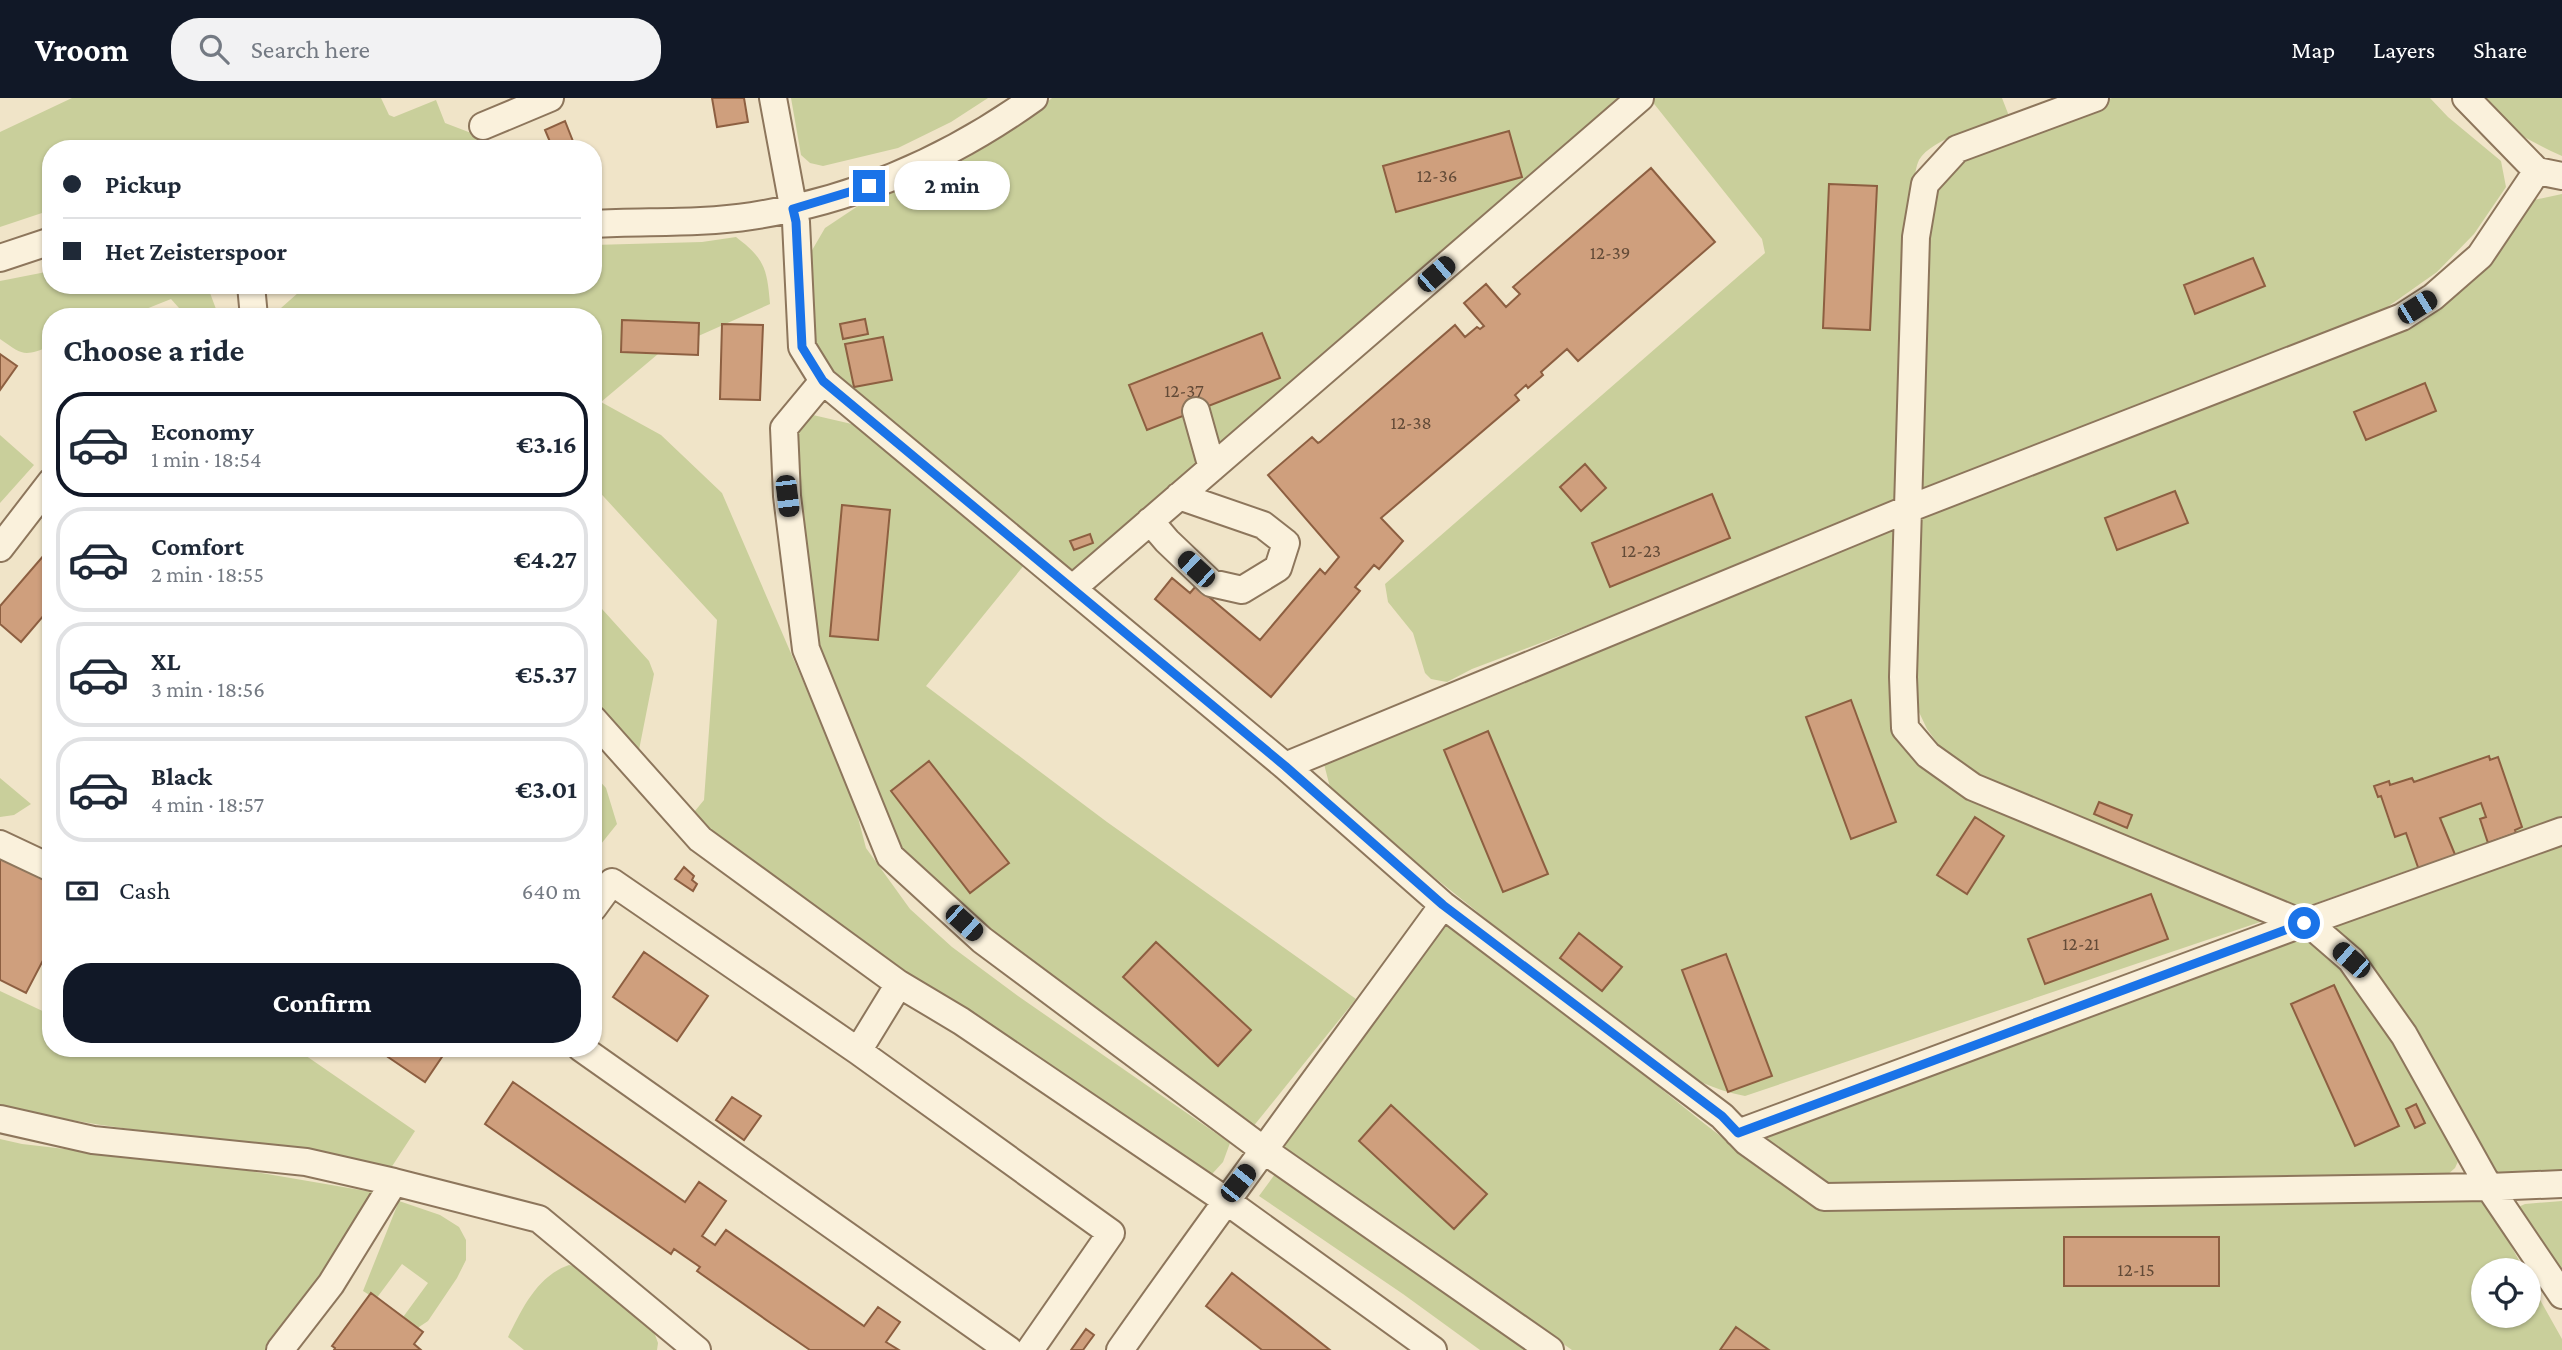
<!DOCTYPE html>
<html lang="en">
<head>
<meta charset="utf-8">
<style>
	:root { --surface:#fff; --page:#f2f2f3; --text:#1f2937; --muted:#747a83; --line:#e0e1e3; --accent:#111827 }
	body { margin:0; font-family:"Crimson Pro",serif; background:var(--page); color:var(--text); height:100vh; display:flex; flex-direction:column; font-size:26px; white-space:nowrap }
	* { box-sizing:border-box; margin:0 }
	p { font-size:23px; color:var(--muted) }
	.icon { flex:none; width:38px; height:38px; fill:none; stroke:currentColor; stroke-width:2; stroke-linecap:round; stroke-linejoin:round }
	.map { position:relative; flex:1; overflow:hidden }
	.panel { position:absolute; left:42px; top:210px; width:560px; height:749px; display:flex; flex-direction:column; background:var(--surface); border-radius:28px; box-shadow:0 2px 5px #0004 }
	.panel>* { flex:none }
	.guide { position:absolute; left:42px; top:42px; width:560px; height:154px; border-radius:28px; box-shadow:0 2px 5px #0004; display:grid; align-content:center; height:154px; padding:0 21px; background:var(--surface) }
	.controls { position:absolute; left:2471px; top:1160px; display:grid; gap:14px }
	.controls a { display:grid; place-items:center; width:70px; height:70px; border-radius:50%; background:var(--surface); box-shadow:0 2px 5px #0004; font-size:35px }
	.end { position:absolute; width:32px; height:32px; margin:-16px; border:9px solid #1a73e8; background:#fff; box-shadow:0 0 0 4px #fff }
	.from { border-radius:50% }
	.bubble { position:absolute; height:49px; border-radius:24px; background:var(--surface); box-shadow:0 2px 5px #0004; font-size:23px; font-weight:700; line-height:49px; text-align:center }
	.car { position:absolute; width:21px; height:42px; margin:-21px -10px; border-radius:9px; box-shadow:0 0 5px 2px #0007; background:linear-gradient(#222 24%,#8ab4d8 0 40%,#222 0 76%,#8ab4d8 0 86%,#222 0) }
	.guide b { display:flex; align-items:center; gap:24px; height:66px; font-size:26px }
	.guide b+b { border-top:2px solid var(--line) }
	.guide i { width:18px; height:18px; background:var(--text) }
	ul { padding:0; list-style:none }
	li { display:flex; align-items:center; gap:21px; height:105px; margin:0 14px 10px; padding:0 7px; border:4px solid var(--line); border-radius:28px }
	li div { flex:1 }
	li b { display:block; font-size:26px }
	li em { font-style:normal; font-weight:700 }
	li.current { border-color:var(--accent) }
	li>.icon { width:63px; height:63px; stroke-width:1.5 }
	h2 { padding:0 21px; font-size:32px; line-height:84px }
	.pay { display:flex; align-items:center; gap:18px; height:77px; padding:0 21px; font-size:26px }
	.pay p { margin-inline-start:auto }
	.cta { display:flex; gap:14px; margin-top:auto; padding:14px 21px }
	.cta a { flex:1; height:80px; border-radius:28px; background:var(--accent); color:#fff; font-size:28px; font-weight:700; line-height:80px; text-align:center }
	header { display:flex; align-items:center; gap:42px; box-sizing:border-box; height:98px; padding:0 35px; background:var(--accent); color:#fff }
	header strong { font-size:33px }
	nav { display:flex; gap:38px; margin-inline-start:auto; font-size:24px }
	.search { width:490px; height:63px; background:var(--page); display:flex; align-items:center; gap:18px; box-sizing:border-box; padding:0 24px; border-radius:28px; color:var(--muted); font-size:26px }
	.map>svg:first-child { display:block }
	.green { fill:#c9cf9b }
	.building { fill:#cf9f7d; stroke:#8d5f41; stroke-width:2 }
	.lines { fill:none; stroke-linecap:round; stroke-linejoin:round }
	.minor-casing { stroke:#8d765c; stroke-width:30 }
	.minor { stroke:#faf1dc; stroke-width:26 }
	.route { stroke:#1a73e8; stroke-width:9 }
	.labels { text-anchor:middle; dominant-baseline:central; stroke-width:6; stroke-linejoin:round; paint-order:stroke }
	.number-label { font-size:19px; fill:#624a37 }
</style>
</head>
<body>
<header>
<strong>Vroom</strong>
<div class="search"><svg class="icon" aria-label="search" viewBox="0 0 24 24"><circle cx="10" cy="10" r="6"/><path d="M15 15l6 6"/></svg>Search here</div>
<nav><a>Map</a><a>Layers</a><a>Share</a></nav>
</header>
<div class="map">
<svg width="2562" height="1252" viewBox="0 0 2562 1252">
	<rect width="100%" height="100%" fill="#f0e4c8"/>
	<path class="green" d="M72,0H381L389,17L394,19L436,2L445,25L479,38L481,51H51V112L0,129V34Z
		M791,0H988L951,24L898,50L823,68L810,65L801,57Z
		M1052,0H1624L1071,479L816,261L804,177L811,154L825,130L864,104L921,84L969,59L1018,28Z
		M1654,0H2002L2009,18C1986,26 1932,40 1919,62C1916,68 1915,77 1914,84L1899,404L1583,529L1472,571L1447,584L1431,581L1425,575L1413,535L1388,504L1385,486L1765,155L1762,141L1651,2Z
		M2112,0H2430L2448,19L2501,63L2506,89L2474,136L2437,174L2383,212L1918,396L1927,152L1933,87L1966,54Z
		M2473,0H2562V58C2529,43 2498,26 2473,0Z
		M2562,96V718L2299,811L2280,800L2144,746L1991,689L1941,650L1927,631L1918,612L1914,590L1918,417L2392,229L2529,103Z
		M736,139C765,161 767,171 770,206L658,256L601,304L661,337L722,395L852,697L866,750L910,811L952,849L1018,898L1230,1045L1223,1064L1203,1086L732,764L690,719L704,702L717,522L593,387V219H281V210L307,187H593V147L702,144Z
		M51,173V187H207L219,219H187L171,201L126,219H51V248C23,259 23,257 0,241V183Z
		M813,317L856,327L1025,466L926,588L1107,724L1356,901L1252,1030L973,828L888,737L819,553L804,489L795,329Z
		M0,337L34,367L0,405Z
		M1898,425L1893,565L1926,663L2275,819L1745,998C1714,992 1690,980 1663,963L1332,697L1324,666Z
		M593,501L649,563L654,576L638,657L593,606Z
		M593,676L606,690L617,726L593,756Z
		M0,680L31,706L14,717L0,719Z
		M2562,738V1081L2512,1082L2491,1071L2321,823Z
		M1449,820L1701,1023L1808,1106L1832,1111L2478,1101L2492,1112L2524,1172H2483V1218H2529V1182L2562,1241V1252H1572L1278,1049L1381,915Z
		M2300,831L2332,857L2384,926L2461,1057L2455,1070L2446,1078L1834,1091L1768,1051V1017Z
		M0,893L51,917V950H300L299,953L415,1033L389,1073L246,1047L101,1027L0,1010Z
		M0,1041L22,1046L238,1071L378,1095L266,1252H0Z
		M1275,1076L1532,1252H1480L1403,1196L1259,1098Z
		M399,1103L440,1117L459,1129L466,1142V1162L457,1180L428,1223L410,1235L398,1226L428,1185L402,1166L376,1201L363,1193Z
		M2562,1103V1202L2514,1111L2525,1106Z
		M569,1167L579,1169L654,1234L658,1245L657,1252H524L508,1239C522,1211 537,1178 569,1167Z"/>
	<path class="building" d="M712,0H744L748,24L717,29Z
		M565,23L576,51H553L545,32Z
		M1509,33L1522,79L1396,114L1383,68Z
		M1651,70L1715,144L1578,263L1567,251L1541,274L1543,277L1528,290L1526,287L1515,297L1519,302L1381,420L1403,443L1379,471L1374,467L1355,489L1360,493L1271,599L1155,501L1172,480L1190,495L1196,488L1260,542L1320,471L1325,476L1339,459L1268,377L1312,339L1318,345L1320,344L1455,227L1465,239L1477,229L1480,231L1484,228L1464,205L1486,186L1506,209L1520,196L1513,189Z
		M1829,86L1877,88L1870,232L1823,230Z
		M2253,160L2265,188L2195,216L2184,187Z
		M865,221L868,236L843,241L840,226Z
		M622,222L699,225L698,257L621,254Z
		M722,226L763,227L760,302L720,301Z
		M1262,235L1280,280L1147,332L1129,287Z
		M883,239L892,282L854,289L845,246Z
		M0,256L17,268L0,292Z
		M2425,285L2436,313L2366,342L2354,314Z
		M1585,366L1606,390L1581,413L1560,389Z
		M2175,393L2188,425L2117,452L2105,420Z
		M1712,396L1730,440L1610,489L1592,445Z
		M842,407L890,412L878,542L830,538Z
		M1090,436L1093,445L1074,452L1070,443Z
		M51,449V509L21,544L0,526V508Z
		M1851,602L1896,724L1851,741L1806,619Z
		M1488,633L1548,776L1503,794L1444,652Z
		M2489,658L2490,662L2498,659L2522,729L2515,732L2516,735L2488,745L2480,721L2486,719L2481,705L2440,720L2456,759L2419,772L2406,735L2395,739L2381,698L2378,699L2374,688L2389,683L2390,687L2412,680L2414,684Z
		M929,663L1009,765L970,795L891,693Z
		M2099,704L2132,717L2127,730L2094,716Z
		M1975,719L2004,738L1967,796L1937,777Z
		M0,760L51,782V847L26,895L0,882Z
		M684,769L694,778L692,782L697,786L693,793L675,781Z
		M2151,796L2168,841L2045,886L2028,841Z
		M1579,835L1622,869L1602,893L1560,860Z
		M1156,844L1251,932L1218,968L1123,879Z
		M644,854L708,898L677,943L613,899Z
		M1726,856L1772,978L1728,994L1682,872Z
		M2334,887L2399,1028L2355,1048L2291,906Z
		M394,950H448L425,984L388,959Z
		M513,984L685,1104L699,1084L726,1103L702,1138L715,1147L726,1132L864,1228L878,1209L900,1224L886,1244L899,1252H810L772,1226L697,1173L700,1169L674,1151L671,1156L485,1026Z
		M732,999L761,1018L744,1042L716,1022Z
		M2416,1006L2425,1025L2415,1030L2406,1011Z
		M1391,1007L1487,1096L1454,1131L1359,1043Z
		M2064,1139H2219V1188H2064Z
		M1232,1175L1330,1252H1262L1206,1208Z
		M371,1195L423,1234L414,1246L421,1252H334L335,1250L332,1248Z
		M1736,1229L1769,1252H1720Z
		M1086,1231L1094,1237L1083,1252H1071Z"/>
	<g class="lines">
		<g class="minor-casing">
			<path id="minor" d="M773,0L796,124L802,249L823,283L1285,668L1443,807L1722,1018L1747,1044L1824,1099L2489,1089L2562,1197
				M2095,0L1957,51L1925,86L1916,139L1903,579L1905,630L1928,657L1973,689L2314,830L2351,862L2404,937L2489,1089L2562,1086
				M2466,0L2537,73L2562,78
				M483,28L550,0
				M593,126C646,123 700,126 752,118C856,102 949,61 1034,0
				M0,160L51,143
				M251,187L254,219
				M823,283L784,330L787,398L806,551L890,758L982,842L1265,1053L1550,1252
				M1196,313L1212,370
				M1150,423L1167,443L1211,485L1242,492L1278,470L1286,445L1263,427L1179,398
				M0,450L51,384
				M1073,490L1640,0
				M593,621L700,741L899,886L961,923L1225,1102L1433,1252
				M1285,668L1908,411L2402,219L2433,199L2480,158L2537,73
				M0,746L51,770
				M593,810L612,784L858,953L1111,1135L1030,1252
				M581,950L1009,1252
				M858,953L899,886
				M0,1021L93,1042L306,1064L394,1084L539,1121L697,1252
				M1738,1035L2304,825L2562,733
				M280,1252L331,1186L394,1084
				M1120,1252C1225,1102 1335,956 1443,807"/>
		</g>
		<use href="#minor" class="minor"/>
	</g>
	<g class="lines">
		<path class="route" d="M869,88L793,111L796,124L802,249L823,283L1285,668L1443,807L1722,1018L1738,1035L2304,825"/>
	</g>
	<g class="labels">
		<g class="number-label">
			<text x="1437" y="77">12-36</text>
			<text x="1610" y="154">12-39</text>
			<text x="1184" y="292">12-37</text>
			<text x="1411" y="324">12-38</text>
			<text x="1641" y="452">12-23</text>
			<text x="2081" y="845">12-21</text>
			<text x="2136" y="1171">12-15</text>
		</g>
	</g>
</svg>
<div class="controls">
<a><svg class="icon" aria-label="locate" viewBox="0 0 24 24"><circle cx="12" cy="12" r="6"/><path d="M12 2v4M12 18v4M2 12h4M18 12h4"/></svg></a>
</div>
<i class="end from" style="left:2304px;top:825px"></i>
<i class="end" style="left:869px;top:88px"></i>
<div class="bubble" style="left:894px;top:63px;width:116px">2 min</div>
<i class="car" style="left:1436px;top:176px;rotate:49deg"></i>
<i class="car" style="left:2417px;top:209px;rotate:58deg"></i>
<i class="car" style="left:787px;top:398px;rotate:173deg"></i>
<i class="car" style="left:1196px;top:471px;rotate:313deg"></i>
<i class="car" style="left:964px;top:825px;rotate:132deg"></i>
<i class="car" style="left:2351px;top:862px;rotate:311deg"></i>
<i class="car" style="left:1238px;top:1085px;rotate:39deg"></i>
<div class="guide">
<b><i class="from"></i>Pickup</b>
<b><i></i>Het Zeisterspoor</b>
</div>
<section class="panel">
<h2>Choose a ride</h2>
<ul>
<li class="current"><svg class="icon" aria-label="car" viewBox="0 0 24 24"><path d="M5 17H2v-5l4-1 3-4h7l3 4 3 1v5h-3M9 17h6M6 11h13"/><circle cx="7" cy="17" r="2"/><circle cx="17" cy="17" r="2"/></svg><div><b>Economy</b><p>1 min · 18:54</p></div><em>€3.16</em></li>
<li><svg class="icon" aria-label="car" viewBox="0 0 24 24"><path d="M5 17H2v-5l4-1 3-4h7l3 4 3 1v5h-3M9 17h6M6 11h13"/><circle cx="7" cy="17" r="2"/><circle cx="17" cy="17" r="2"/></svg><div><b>Comfort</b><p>2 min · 18:55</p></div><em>€4.27</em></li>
<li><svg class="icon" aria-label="car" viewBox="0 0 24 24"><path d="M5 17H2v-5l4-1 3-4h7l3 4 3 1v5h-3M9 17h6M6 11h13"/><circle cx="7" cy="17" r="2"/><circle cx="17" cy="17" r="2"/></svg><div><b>XL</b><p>3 min · 18:56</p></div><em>€5.37</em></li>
<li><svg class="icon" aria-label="car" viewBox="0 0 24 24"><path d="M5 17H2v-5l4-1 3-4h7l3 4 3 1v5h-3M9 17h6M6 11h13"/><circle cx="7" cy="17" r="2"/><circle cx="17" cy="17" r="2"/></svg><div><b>Black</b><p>4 min · 18:57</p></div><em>€3.01</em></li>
</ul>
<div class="pay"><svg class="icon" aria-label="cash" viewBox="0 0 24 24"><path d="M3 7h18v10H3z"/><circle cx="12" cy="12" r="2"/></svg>Cash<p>640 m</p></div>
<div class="cta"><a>Confirm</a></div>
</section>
</div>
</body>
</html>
